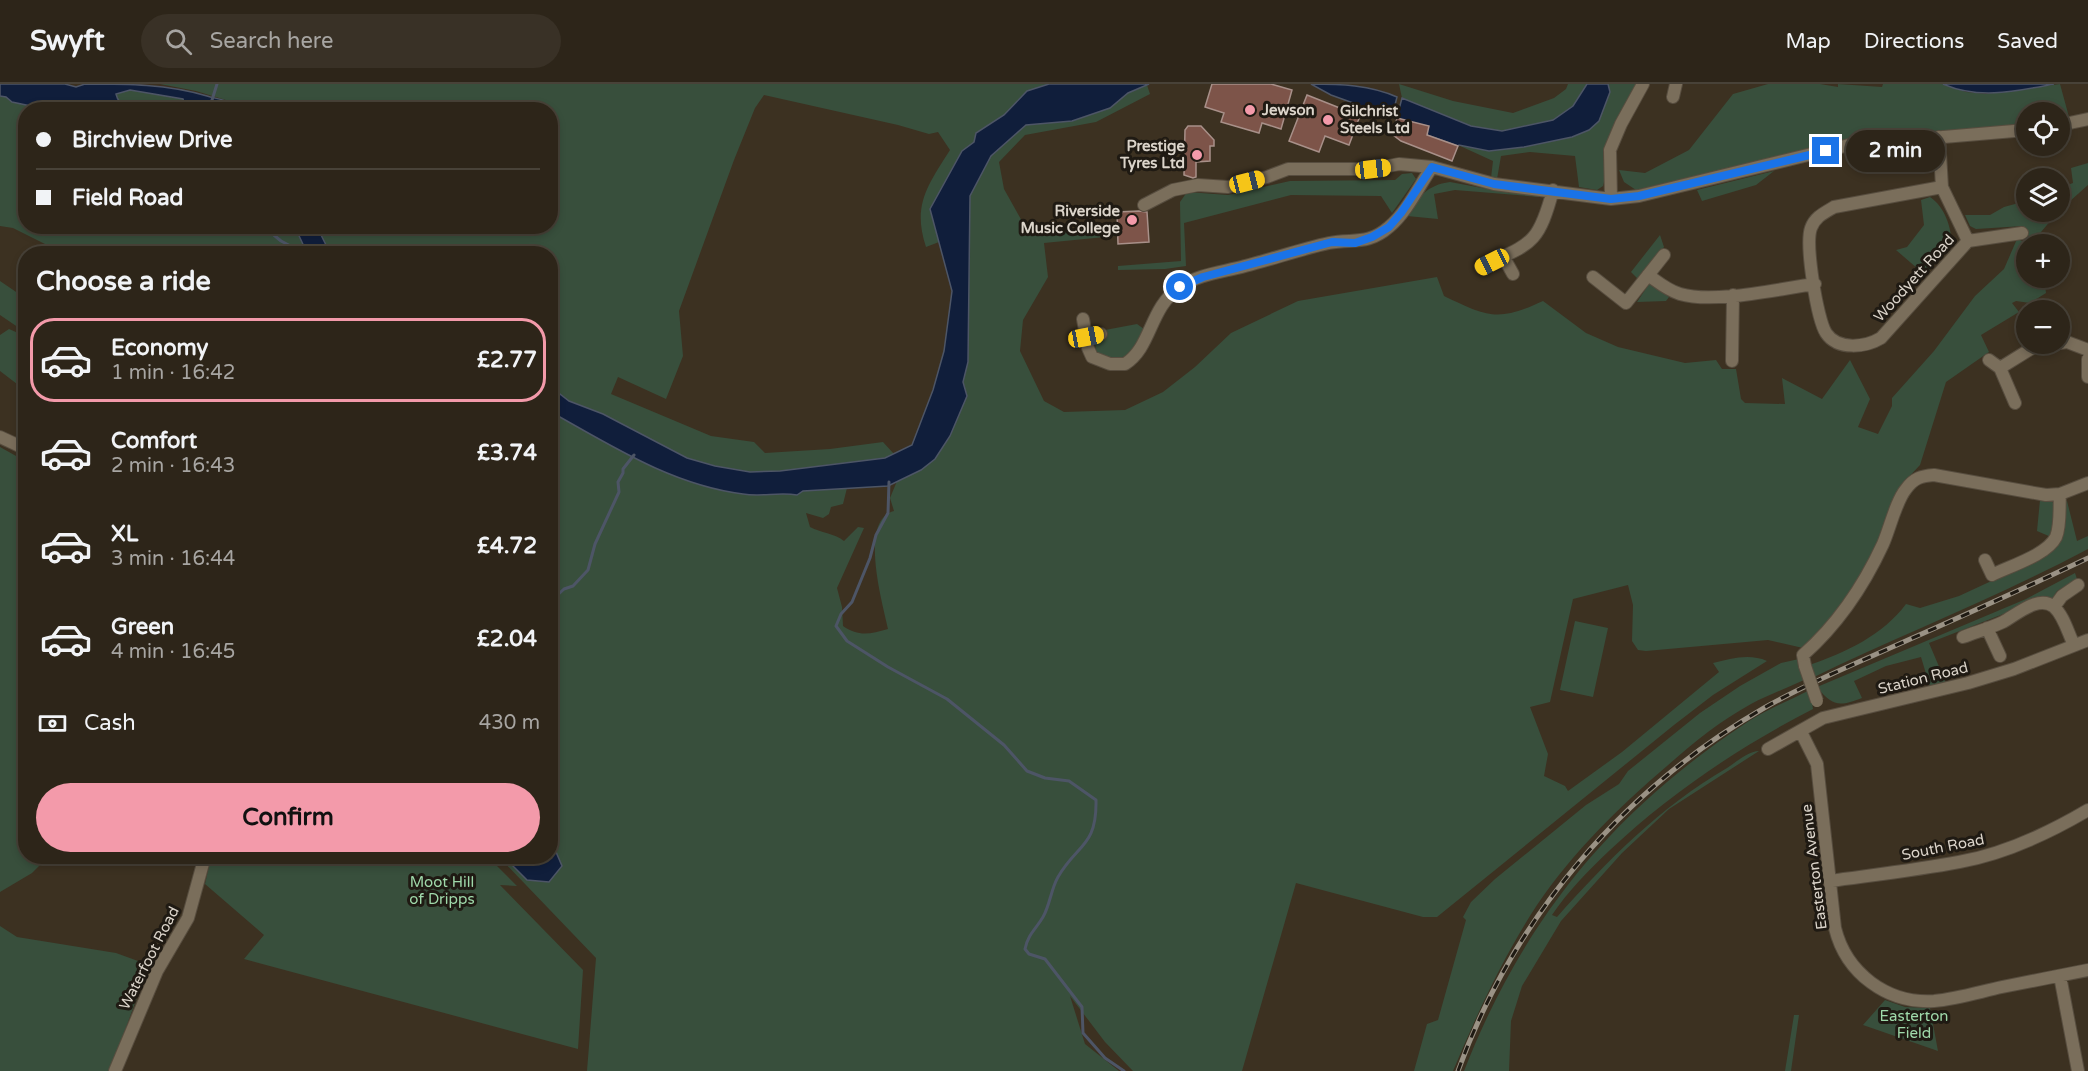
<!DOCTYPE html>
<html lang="en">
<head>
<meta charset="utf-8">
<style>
	:root { --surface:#2d2519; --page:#393126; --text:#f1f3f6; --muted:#a7a5a2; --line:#484238; --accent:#f39aaa }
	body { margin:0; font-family:"Varela Round",sans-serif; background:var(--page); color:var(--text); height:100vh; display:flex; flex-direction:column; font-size:22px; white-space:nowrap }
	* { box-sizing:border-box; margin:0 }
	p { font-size:20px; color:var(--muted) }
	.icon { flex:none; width:33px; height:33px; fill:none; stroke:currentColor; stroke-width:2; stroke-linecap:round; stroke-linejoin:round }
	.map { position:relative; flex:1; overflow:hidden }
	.drawer { position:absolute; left:18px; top:162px; width:540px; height:618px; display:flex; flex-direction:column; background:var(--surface); border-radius:24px; box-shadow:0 3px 9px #0003,0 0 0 2px var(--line) }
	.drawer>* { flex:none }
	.top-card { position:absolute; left:18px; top:18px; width:540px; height:132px; border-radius:24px; box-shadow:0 3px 9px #0003,0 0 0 2px var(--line); display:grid; align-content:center; height:132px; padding:0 18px; background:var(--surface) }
	.buttons { position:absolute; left:2016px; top:18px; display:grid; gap:12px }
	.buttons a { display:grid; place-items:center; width:54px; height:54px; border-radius:50%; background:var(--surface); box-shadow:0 3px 9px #0003,0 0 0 2px var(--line); font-size:30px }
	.end { position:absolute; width:27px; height:27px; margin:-14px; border:8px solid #1a73e8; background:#fff; box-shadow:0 0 0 3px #fff }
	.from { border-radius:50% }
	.bubble { position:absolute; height:42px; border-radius:21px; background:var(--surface); box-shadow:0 3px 9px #0003,0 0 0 2px var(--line); font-size:20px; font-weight:800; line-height:42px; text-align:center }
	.car { position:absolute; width:18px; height:36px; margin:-18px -9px; border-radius:8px; box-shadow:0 0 4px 2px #0007; background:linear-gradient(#f5c518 24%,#345 0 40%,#f5c518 0 76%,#345 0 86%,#f5c518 0) }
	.top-card b { display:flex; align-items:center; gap:21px; height:57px; font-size:22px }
	.top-card b+b { border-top:2px solid var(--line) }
	.top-card i { width:15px; height:15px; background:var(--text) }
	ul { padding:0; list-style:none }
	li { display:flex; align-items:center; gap:18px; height:84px; margin:0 12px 9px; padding:0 6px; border:3px solid transparent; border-radius:24px }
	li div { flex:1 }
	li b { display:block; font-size:22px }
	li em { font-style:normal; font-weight:800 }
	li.selected { border-color:var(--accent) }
	li>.icon { width:54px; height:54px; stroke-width:1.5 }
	h2 { padding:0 18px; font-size:27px; line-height:72px }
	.pay { display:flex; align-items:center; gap:15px; height:66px; padding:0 18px; font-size:22px }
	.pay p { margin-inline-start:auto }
	.cta { display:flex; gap:12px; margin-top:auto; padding:12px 18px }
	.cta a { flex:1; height:69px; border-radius:36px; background:var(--accent); color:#111; font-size:24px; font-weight:800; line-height:69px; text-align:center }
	header { display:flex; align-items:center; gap:36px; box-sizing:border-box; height:84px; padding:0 30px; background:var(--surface); border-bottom:2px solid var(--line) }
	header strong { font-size:28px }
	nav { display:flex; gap:33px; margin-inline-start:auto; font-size:21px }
	.search { width:420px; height:54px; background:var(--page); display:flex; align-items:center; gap:15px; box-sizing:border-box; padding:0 21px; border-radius:33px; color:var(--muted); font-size:22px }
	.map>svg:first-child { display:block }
	.green { fill:#384f3c }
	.water { fill:#101e3b; stroke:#4d5566; stroke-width:1.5; fill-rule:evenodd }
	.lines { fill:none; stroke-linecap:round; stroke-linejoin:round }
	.stream { stroke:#4d5566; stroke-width:3 }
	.building { fill:#7d5449; stroke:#a89089; stroke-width:1.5 }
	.street-casing { stroke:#574d3f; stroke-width:14 }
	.street { stroke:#7a6e5b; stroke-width:12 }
	.rail-casing { stroke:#9a9285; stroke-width:5 }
	.rail { stroke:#1f1a13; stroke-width:3; stroke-dasharray:9; stroke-linecap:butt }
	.street-bridge-casing { stroke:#574d3f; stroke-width:14; stroke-linecap:butt }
	.street-bridge { stroke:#7a6e5b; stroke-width:12 }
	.route { stroke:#1a73e8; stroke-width:8 }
	.poi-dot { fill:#f39aaa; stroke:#1f1a13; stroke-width:2 }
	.labels { text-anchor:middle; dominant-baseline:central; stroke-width:6; stroke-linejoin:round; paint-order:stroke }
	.poi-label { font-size:15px; font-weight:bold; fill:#dbd4ca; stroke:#1f1a13; text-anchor:start }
	.street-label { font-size:15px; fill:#dbd4ca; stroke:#1f1a13 }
	.park-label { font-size:15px; fill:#9fd9aa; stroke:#1f1a13 }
</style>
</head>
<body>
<header>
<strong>Swyft</strong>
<div class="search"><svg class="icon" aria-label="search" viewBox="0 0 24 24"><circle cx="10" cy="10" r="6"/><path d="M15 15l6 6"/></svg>Search here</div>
<nav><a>Map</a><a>Directions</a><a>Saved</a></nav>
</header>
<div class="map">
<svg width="2088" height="987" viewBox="0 0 2088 987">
	<rect width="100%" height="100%" fill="#3c3121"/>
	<path class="green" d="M160,0H1049L1027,7L1004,31L976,49L974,58L962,67L930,125L939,158L926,163C912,121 928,101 950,66L938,48L929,50L898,41L764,11L755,24L734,76L679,227L683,272L666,315L618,293L611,310L711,352L754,358L765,369L830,365L883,358L894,370L885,374L780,387L750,388L715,382L687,374L603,330L569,317L551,303L550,170L330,169L317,143L550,142V26L235,25L229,17L196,7Z
		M1399,0L1453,17L1513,29L1554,14L1566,5L1568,0H1587L1573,22L1553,36L1502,47L1471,42L1402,14Z
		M1608,0H1638L1603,67L1605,94L1603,102L1597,106L1579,103L1575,72L1530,68L1501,72L1497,95L1491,94L1493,77L1458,61L1489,67L1524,63L1572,53L1610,8Z
		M1768,0H1820L1838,3V0L1882,3L1883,0H1943L1966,8L1986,10L2060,0L2069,33L2060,35V28H2026V41L1848,55L1636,106L1624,98L1619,86L1645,89L1689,66L1733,10Z
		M1147,1L1150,10L1096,38L1025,51L999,78L1004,105L1027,146L1117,144L1118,150L1115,152L1044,159L1048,193L1023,236L1020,267L1044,317L1064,328L1125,326L1163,308L1195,283L1231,249L1298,217L1437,193L1444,212C1488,233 1498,238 1543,217L1586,249L1618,263L1685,279L1716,276L1722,285H1736L1741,315L1745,319L1785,320L1782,294L1822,315L1850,276L1870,315L1858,343L1878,350L1892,322V314L1934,267L1975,212L2004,185L2017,155L2030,160H2026V194H2052L2045,201L2046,209L2030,219L2016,217L2012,219L2019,228L1981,251L1989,268L1946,298L1920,381L1904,398L1873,472L1832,537L1803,564L1768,556L1646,567L1638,566L1632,557L1633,521L1628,501L1573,515L1550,618L1530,623L1548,670L1544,692L1565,702L1568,707L1622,668L1719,588L1713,579C1730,575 1749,569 1767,577L1713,611L1674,641L1437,833H1423L1296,799L1242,987H1133L1105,958L1070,912L1085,960L1119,987H587L596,874L499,773L550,772L551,328C612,362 672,400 743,410C761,413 779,408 797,411L803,407L847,404L843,420L831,423L829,430L823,434L806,429L810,443C821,449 834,449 844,457L858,443L864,444L837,504L842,523L843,542C859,553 870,550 888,545C883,520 858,436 894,427L890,414L897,397L963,298L968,278L970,112L991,72L1026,41L1072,37L1110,24L1128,9Z
		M130,6L183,15L184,18C176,28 163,20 152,21C138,22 120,28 116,10Z
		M0,12L6,13L12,18L45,25L26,26V142L295,143L307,169H63L13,144L0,142Z
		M2088,79V101L2060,126V112L2063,111L2062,103L2073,99L2071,84Z
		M1774,87L1756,101L1702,117L1697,106Z
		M1412,89L1416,95L1392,129L1381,112L1291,111L1184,139L1186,182L1165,185L1118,186V182L1181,177L1180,118L1187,108L1228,111L1290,97L1395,96L1402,90Z
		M1450,98L1493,106L1538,110L1540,113L1455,106L1434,110L1438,135L1407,132C1418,113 1427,101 1450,98Z
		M1930,113C1945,123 1951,143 1952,160L1925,191L1896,166L1907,163L1924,141L1921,116Z
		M2026,117V128H2058L2041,148L2040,160L2030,155L2023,142L1976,145L1970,142L1965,131H1990L2004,123Z
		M1660,151L1664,163L1638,195L1631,188Z
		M0,197L25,214V248L0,231Z
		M1649,200L1669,213L1666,217L1637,218Z
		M1137,240L1144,245C1131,269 1125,283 1096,269L1095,259L1105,246Z
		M9,245L25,252V283L17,300L0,287V251Z
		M0,363L25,377L26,772L48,773L32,789L0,808Z
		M2040,416L2052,417L2056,425L2051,453L2037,447Z
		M2067,417L2077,457L2088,452V465C1998,513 1903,550 1812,594L1809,581C1845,569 1883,551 1906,520L1920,524L1959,512L2043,473L2062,418Z
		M2075,489L2077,495L2057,507L2052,515L2016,525L1929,559L1946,599L1930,603L1921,573L1886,582L1854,597L1862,614C1839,623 1832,622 1817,603L2026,515Z
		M1575,537L1608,544L1593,613L1560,606Z
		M1799,575L1804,596C1787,604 1768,611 1751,620C1720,637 1693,659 1667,682C1619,723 1573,768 1537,821C1503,873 1477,930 1453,987H1414L1427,940L1438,936L1466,836L1463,833L1471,818L1495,795L1586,721L1619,700L1628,687L1700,629L1740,602L1781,579Z
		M1810,606L1813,625C1739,663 1671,709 1610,766C1589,786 1568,807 1552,831L1557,833C1608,776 1660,723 1727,684C1736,678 1749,667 1759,667L1669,725L1622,769L1561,837L1522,902L1511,937L1509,987H1464C1523,836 1613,726 1749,637C1768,625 1790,616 1810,606Z
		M211,773H488L517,802L500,801L583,886L578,965L244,875L264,851L205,800Z
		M0,842L17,853L116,869L149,881L110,987H0Z
		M1885,916L1905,923L1930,924L1938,967L1863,941Z
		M1794,931H1799L1791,987H1785Z"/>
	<path class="water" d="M0,0H65L76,3L85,0C127,0 167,0 207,12C219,16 227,14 235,25H45L12,18L6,13L0,12ZM130,6L183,15L184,18C176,28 163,20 152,21C138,22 120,28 116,10Z
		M1049,0H1149L1128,9L1110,24L1072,37L1026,41L991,72L970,112L968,278L963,298L967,312L950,352L935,375L921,386L888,402L803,407L797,411C779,408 761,413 743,410C672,401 612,362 551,328V303L569,317L603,330L687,374L715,382L750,388L780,387L885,374L912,361L933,306L944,267L952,207L930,125L962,67L974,58L976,49L1004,31L1027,7Z
		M1311,0C1340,0 1370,1 1397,13L1392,33L1331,11Z
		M1587,0H1608L1610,8L1599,37L1589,46L1572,53L1524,63L1489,67L1459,61L1458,62L1427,51L1397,33L1402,14L1471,42L1502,47L1553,36L1573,22Z
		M1943,0H2054C2017,7 1979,16 1943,0Z
		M295,143H317L330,169H307Z
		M551,763L556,768L562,782L549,798L527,796L504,773L550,772Z"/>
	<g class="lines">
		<path class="stream" d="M212,16L217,0
			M263,142L281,157L304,169
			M889,398L888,429L876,451L870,474L852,518L841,530L836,542L847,557L888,583L947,615L1004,661L1027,687L1045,694L1069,697L1096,716C1097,763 1077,760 1058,793C1051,805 1050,821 1043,833C1036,845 1028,850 1025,865L1029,870L1045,875L1082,923L1083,949L1105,974L1124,987
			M550,518L564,505L573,502L588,486L595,460L619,408L618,398L623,389V385L634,371"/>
	</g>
	<path class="building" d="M1212,0H1271L1292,6L1281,45L1262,39L1259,49L1221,38L1224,29L1205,23Z
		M1307,11L1360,32L1349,61L1325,52L1319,68L1289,57Z
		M1397,34L1429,42L1427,51L1458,62L1452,77L1401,57L1393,51Z
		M1188,42H1201L1214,56V62H1210V77L1196,78V93L1193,94L1184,91L1185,46Z
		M1139,127L1147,128L1149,158L1118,160L1117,128Z"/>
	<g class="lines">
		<g class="street-casing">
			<path id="street" d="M1673,13L1676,0
				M2060,41L2088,35
				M1939,53L1942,103L1968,157L1881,254C1866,263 1838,267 1826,249C1817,235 1805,160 1811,144C1815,133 1824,129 1834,123L1942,103
				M1611,115L1610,66L1621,40L1643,0
				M1144,121L1173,106L1198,101L1228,103L1267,93L1288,85H1373L1399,80L1432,83L1494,100L1611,115L1639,112L1849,61L2026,46
				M1968,157L2022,149
				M1503,172L1513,190
				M1481,183C1531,159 1538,162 1553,106
				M1648,191C1658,198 1667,206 1680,210C1714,220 1778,205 1815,200
				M1593,193L1626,219L1664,171
				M1083,235L1088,264L1092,273L1110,280H1125C1152,263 1149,224 1180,203C1198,190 1224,188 1245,182C1273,175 1301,165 1329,159C1353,154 1367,162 1389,143C1407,128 1419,102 1432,83
				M1086,253L1101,250
				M2060,259L2067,258L2088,266
				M2088,275V293
				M1989,276L2000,284
				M1732,277L1733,211
				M2015,319L2000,284L2037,261L2051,260
				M0,353L26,365
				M1985,476L1992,491C2010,482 2047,471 2056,453C2061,441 2059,423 2060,410
				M2054,523L2062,512L2078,501
				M1987,544L2000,572
				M1963,553C1976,548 1990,544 2003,538C2016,531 2039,510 2054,523C2064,532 2068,549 2074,561
				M1805,582L1803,571C1837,541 1864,501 1883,460C1890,444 1896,417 1906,405C1914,394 1921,392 1934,391L2046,411L2060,410L2088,399
				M1801,648L1817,680L1835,844C1846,889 1887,920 1934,917C1957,915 1979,908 2002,903C2031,897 2059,892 2088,886
				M1768,665L1823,634L1968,599L2014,585L2088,556
				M1830,797C1873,791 1917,786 1959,778C2004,770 2049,749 2088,726
				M2060,892L2078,987
				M115,987L157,887L188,834L205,772"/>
		</g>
		<use href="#street" class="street"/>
		<g class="rail-casing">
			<path id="rail" d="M1458,987C1514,833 1622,706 1764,624C1804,601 1848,583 1890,564C1956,535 2023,505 2088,474"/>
		</g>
		<use href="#rail" class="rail"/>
		<g class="street-bridge-casing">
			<path id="street-bridge" d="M1805,582L1817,617"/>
		</g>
		<use href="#street-bridge" class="street-bridge"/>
	</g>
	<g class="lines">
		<path class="route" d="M1180,203L1203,193L1332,158L1355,159L1372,153L1389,143L1401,129L1432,83L1494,100L1611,115L1639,112L1826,67"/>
	</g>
	<g class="poi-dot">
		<circle cx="1250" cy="26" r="6"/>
		<circle cx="1328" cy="36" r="6"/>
		<circle cx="1197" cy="71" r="6"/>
		<circle cx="1132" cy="136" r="6"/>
	</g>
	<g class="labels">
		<g class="poi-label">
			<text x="1262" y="26">Jewson</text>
			<text x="1340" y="27">Gilchrist<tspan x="1340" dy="17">Steels Ltd</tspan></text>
			<text x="1185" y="62" text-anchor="end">Prestige<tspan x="1185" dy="17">Tyres Ltd</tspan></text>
			<text x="1120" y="127" text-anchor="end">Riverside<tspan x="1120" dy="17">Music College</tspan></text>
		</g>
		<g class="street-label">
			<text transform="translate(1914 194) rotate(-48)">Woodyett Road</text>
			<text transform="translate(1923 594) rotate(-14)">Station Road</text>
			<text transform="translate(1943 763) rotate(-11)">South Road</text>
			<text transform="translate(1814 783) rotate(-97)">Easterton Avenue</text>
			<text transform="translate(149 874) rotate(-63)">Waterfoot Road</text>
		</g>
		<g class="park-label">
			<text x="442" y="798">Moot Hill<tspan x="442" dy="17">of Dripps</tspan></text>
			<text x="1914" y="932">Easterton<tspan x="1914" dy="17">Field</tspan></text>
		</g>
	</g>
</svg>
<div class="buttons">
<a><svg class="icon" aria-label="locate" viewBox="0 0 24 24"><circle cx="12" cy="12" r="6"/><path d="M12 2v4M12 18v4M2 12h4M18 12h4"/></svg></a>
<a><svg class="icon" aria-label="layers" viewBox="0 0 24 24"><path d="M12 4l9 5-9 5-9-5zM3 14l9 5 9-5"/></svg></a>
<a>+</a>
<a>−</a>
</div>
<i class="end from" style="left:1180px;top:203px"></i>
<i class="end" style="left:1826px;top:67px"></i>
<div class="bubble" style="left:1846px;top:46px;width:99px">2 min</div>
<i class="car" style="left:1373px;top:85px;rotate:83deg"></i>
<i class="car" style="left:1247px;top:98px;rotate:76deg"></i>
<i class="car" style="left:1492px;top:178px;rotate:243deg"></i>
<i class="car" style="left:1086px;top:253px;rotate:79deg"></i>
<div class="top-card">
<b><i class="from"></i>Birchview Drive</b>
<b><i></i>Field Road</b>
</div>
<section class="drawer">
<h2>Choose a ride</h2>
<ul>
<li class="selected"><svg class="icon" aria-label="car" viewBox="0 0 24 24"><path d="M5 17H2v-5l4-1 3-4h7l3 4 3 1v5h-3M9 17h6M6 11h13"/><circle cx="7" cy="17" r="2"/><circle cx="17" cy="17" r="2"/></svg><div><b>Economy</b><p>1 min · 16:42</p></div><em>£2.77</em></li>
<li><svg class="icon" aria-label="car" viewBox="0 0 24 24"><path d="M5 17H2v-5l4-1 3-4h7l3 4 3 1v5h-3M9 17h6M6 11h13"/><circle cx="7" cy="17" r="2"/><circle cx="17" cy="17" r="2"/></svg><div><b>Comfort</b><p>2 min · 16:43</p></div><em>£3.74</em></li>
<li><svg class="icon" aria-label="car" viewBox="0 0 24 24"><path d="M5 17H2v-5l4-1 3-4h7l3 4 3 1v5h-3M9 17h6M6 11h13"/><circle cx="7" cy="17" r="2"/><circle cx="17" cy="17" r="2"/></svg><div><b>XL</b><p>3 min · 16:44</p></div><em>£4.72</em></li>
<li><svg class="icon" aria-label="car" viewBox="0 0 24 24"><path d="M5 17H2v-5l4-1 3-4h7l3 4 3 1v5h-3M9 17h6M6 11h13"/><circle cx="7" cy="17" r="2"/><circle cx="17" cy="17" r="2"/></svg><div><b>Green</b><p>4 min · 16:45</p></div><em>£2.04</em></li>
</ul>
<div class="pay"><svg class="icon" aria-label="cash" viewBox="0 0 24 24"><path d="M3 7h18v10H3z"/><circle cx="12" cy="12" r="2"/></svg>Cash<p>430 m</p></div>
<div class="cta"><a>Confirm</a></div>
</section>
</div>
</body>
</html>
